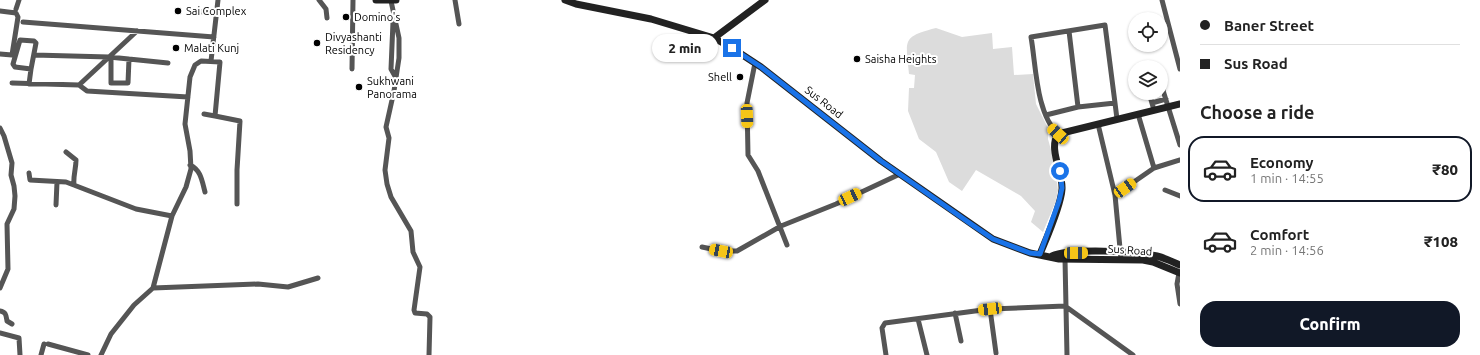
<!DOCTYPE html>
<html lang="en">
<head>
<meta charset="utf-8">
<style>
	:root { --surface:#fff; --page:#f6f6f6; --text:#222; --muted:#767676; --line:#e0e0e0; --accent:#111827 }
	body { margin:0; font-family:Ubuntu,sans-serif; background:var(--page); color:var(--text); height:100vh; display:flex; flex-direction:column; font-size:15px; white-space:nowrap }
	* { box-sizing:border-box; margin:0 }
	p { font-size:13px; color:var(--muted) }
	.icon { flex:none; width:22px; height:22px; fill:none; stroke:currentColor; stroke-width:2; stroke-linecap:round; stroke-linejoin:round }
	.map { position:relative; flex:1; overflow:hidden }
	.side { display:flex; flex-direction:column; background:var(--surface); width:300px }
	.side>* { flex:none }
	.hud { display:grid; align-content:center; height:88px; padding:0 20px; background:var(--surface) }
	.tools { position:absolute; left:1128px; top:12px; display:grid; gap:8px }
	.tools a { display:grid; place-items:center; width:40px; height:40px; border-radius:50%; background:var(--surface); box-shadow:0 1px 3px #0004; font-size:20px }
	.end { position:absolute; width:18px; height:18px; margin:-9px; border:5px solid #1a73e8; background:#fff; box-shadow:0 0 0 2px #fff }
	.from { border-radius:50% }
	.bubble { position:absolute; height:28px; border-radius:14px; background:var(--surface); box-shadow:0 1px 3px #0004; font-size:13px; font-weight:800; line-height:28px; text-align:center }
	.car { position:absolute; width:12px; height:24px; margin:-12px -6px; border-radius:5px; box-shadow:0 0 3px 1px #0007; background:linear-gradient(#f5c518 24%,#345 0 40%,#f5c518 0 76%,#345 0 86%,#f5c518 0) }
	.hud b { display:flex; align-items:center; gap:14px; height:38px; font-size:15px }
	.hud b+b { border-top:1px solid var(--line) }
	.hud i { width:10px; height:10px; background:var(--text) }
	ul { padding:0; list-style:none }
	li { display:flex; align-items:center; gap:12px; height:66px; margin:0 8px 6px; padding:0 12px; border:2px solid transparent; border-radius:16px }
	li div { flex:1 }
	li b { display:block; font-size:15px }
	li em { font-style:normal; font-weight:800 }
	li.active { border-color:var(--accent) }
	li>.icon { width:36px; height:36px; stroke-width:1.5 }
	h2 { padding:0 20px; font-size:18px; line-height:48px }
	.action { display:flex; gap:8px; margin-top:auto; padding:8px 20px }
	.action a { flex:1; height:46px; border-radius:16px; background:var(--accent); color:#fff; font-size:16px; font-weight:800; line-height:46px; text-align:center }
	main { display:flex; flex:1; min-height:0 }
	.map>svg:first-child { display:block }
	.green { fill:#dcdcdc }
	.lines { fill:none; stroke-linecap:round; stroke-linejoin:round }
	.street { stroke:#555; stroke-width:5 }
	.secondary { stroke:#222; stroke-width:7 }
	.route { stroke:#1a73e8; stroke-width:5 }
	.poi-dot { fill:#000; stroke:#fff; stroke-width:1.5 }
	.labels { text-anchor:middle; dominant-baseline:central; stroke-width:4; stroke-linejoin:round; paint-order:stroke }
	.poi-label { font-size:11px; fill:#000; stroke:#fff; text-anchor:start }
	.street-label { font-size:11px; fill:#000; stroke:#fff }
</style>
</head>
<body>
<main>
<div class="map">
<svg width="1180" height="355" viewBox="0 0 1180 355">
	<rect width="100%" height="100%" fill="#fff"/>
	<path class="green" d="M936,28L962,37L992,33L993,49L1012,47L1014,75L1033,74L1036,104L1048,128V139L1054,161L1058,190L1056,201L1043,232L1031,222L1035,211L1021,196L976,170L962,191L949,182L936,152L919,139L908,111L909,88H914L915,75L909,74C906,40 901,37 936,28Z"/>
	<g class="lines">
		<path class="street" d="M319,0L326,9L327,18
			M455,0L459,24
			M1162,0L1180,69
			M391,1L399,38V58L394,91L386,127L389,138L385,170L387,184L391,197L411,231L413,252L420,267L414,310L415,313L427,314L430,317L429,355
			M16,9L19,0
			M0,11L16,13L18,17L12,55L0,54
			M197,11L217,14
			M23,22L214,37
			M393,22L391,69L396,78
			M1069,31L1078,107
			M34,55L109,57L168,63
			M111,58V83H128L129,59
			M211,61L218,0
			M755,63L747,103L748,155L758,171L787,245
			M352,69L353,0
			M12,83L79,85L137,31
			M29,84L31,69L15,67L13,64L20,40L34,41L36,43L31,69
			M1161,84L1180,145
			M79,85L87,91L188,97
			M1149,93L1154,110
			M1115,103L1117,119
			M1152,103L1166,99
			M1138,114L1154,168
			M1046,115L1078,107L1115,103L1105,25L1031,37C1036,65 1036,114 1058,134
			M215,116L240,121L237,170V204
			M1098,124L1115,195L1121,259
			M0,128L4,136L12,163L11,175L14,186L15,196L14,209L7,224L8,269L0,288
			M66,152L76,160C76,169 73,176 74,185
			M190,165C201,170 202,181 205,192
			M29,173L30,180L66,182L136,209L172,216
			M1165,190L1180,196
			M1115,195L1154,168L1180,160
			M56,205L57,182
			M702,247L721,251H737L781,226L836,204L900,174
			M1065,259L1067,355
			M1179,273L1177,284L1180,304
			M153,288L258,284L288,287L318,278
			M990,309L996,353
			M0,311C6,312 6,315 7,321L12,324
			M955,313L961,341
			M918,319L927,355
			M0,333L19,338L20,355
			M48,344L88,355
			M41,355L44,344
			M101,355L111,334L134,305L153,288L172,216L186,187L191,169L190,151L185,124L190,77L195,65L201,61L220,62L215,116L204,114
			M886,355L882,328L885,323L990,309L1065,306L1133,355"/>
		<path class="secondary" d="M376,0H396
			M565,0L576,4L651,19L714,38L732,48L761,67L881,161L993,239L1030,253L1059,259L1143,260L1153,262L1180,273
			M714,38L765,0
			M1040,254C1047,237 1061,206 1062,189C1063,172 1048,149 1058,134L1180,104
			M1052,256C1069,248 1138,251 1157,256C1165,258 1173,262 1180,265"/>
	</g>
	<g class="lines">
		<path class="route" d="M732,48L761,67L881,161L971,224L993,239L1030,253L1040,254L1059,201L1062,188L1060,171"/>
	</g>
	<g class="poi-dot">
		<circle cx="178" cy="11" r="4"/>
		<circle cx="346" cy="17" r="4"/>
		<circle cx="317" cy="43" r="4"/>
		<circle cx="176" cy="48" r="4"/>
		<circle cx="857" cy="59" r="4"/>
		<circle cx="740" cy="77" r="4"/>
		<circle cx="359" cy="87" r="4"/>
	</g>
	<g class="labels">
		<g class="poi-label">
			<text x="186" y="11">Sai Complex</text>
			<text x="354" y="17">Domino's</text>
			<text x="325" y="37">Divyashanti<tspan x="325" dy="13">Residency</tspan></text>
			<text x="184" y="48">Malati Kunj</text>
			<text x="865" y="59">Saisha Heights</text>
			<text x="732" y="77" text-anchor="end">Shell</text>
			<text x="367" y="81">Sukhwani<tspan x="367" dy="13">Panorama</tspan></text>
		</g>
		<g class="street-label">
			<text transform="translate(824 102) rotate(38)">Sus Road</text>
			<text transform="translate(1130 250) rotate(4)">Sus Road</text>
		</g>
	</g>
</svg>
<div class="tools">
<a><svg class="icon" aria-label="locate" viewBox="0 0 24 24"><circle cx="12" cy="12" r="6"/><path d="M12 2v4M12 18v4M2 12h4M18 12h4"/></svg></a>
<a><svg class="icon" aria-label="layers" viewBox="0 0 24 24"><path d="M12 4l9 5-9 5-9-5zM3 14l9 5 9-5"/></svg></a>
</div>
<i class="end from" style="left:1060px;top:171px"></i>
<i class="end" style="left:732px;top:48px"></i>
<div class="bubble" style="left:652px;top:34px;width:66px">2 min</div>
<i class="car" style="left:747px;top:116px;rotate:178deg"></i>
<i class="car" style="left:1058px;top:134px;rotate:312deg"></i>
<i class="car" style="left:1125px;top:188px;rotate:56deg"></i>
<i class="car" style="left:850px;top:197px;rotate:65deg"></i>
<i class="car" style="left:721px;top:251px;rotate:281deg"></i>
<i class="car" style="left:1076px;top:253px;rotate:89deg"></i>
<i class="car" style="left:990px;top:309px;rotate:263deg"></i>
</div>
<section class="side">
<div class="hud">
<b><i class="from"></i>Baner Street</b>
<b><i></i>Sus Road</b>
</div>
<h2>Choose a ride</h2>
<ul>
<li class="active"><svg class="icon" aria-label="car" viewBox="0 0 24 24"><path d="M5 17H2v-5l4-1 3-4h7l3 4 3 1v5h-3M9 17h6M6 11h13"/><circle cx="7" cy="17" r="2"/><circle cx="17" cy="17" r="2"/></svg><div><b>Economy</b><p>1 min · 14:55</p></div><em>₹80</em></li>
<li><svg class="icon" aria-label="car" viewBox="0 0 24 24"><path d="M5 17H2v-5l4-1 3-4h7l3 4 3 1v5h-3M9 17h6M6 11h13"/><circle cx="7" cy="17" r="2"/><circle cx="17" cy="17" r="2"/></svg><div><b>Comfort</b><p>2 min · 14:56</p></div><em>₹108</em></li>
</ul>
<div class="action"><a>Confirm</a></div>
</section>
</main>
</body>
</html>
